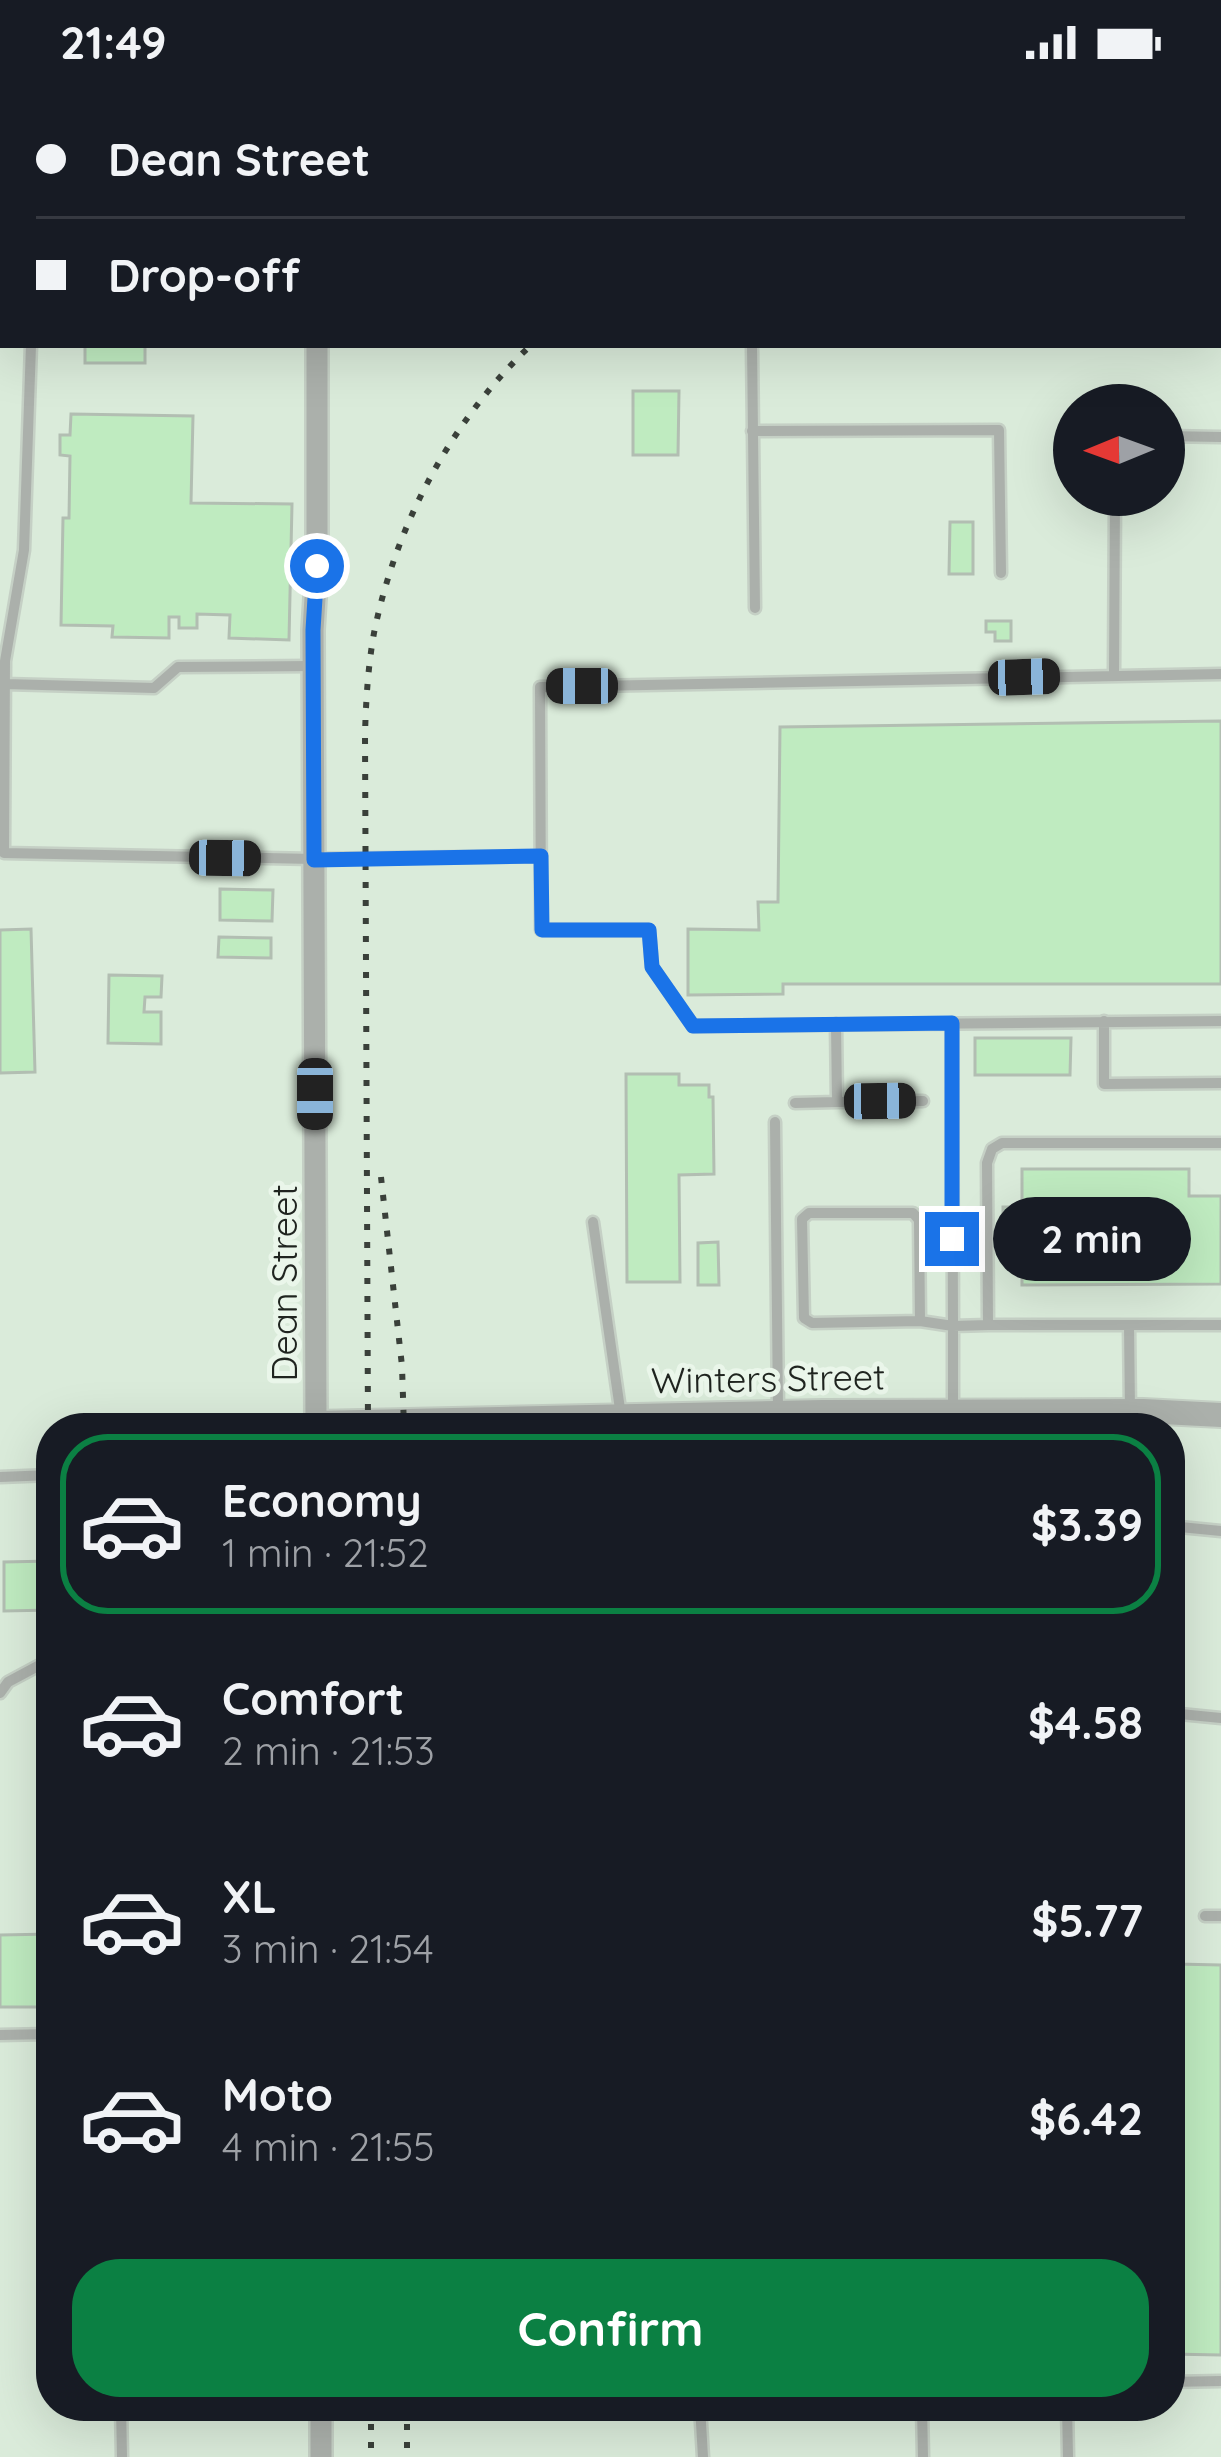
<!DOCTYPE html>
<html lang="en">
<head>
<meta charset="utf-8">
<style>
	:root { --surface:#171b24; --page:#20242c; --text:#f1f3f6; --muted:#9ea1a6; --line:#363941; --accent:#0b8043 }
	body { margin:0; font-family:Quicksand,sans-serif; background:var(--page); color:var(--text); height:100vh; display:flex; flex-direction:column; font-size:45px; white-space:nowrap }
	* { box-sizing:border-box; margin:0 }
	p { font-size:39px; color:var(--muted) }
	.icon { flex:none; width:66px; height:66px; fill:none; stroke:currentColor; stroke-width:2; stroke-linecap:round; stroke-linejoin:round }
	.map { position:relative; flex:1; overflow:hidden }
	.sheet { position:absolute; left:36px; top:1329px; width:1149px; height:1008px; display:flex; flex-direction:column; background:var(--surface); border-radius:48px; box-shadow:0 12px 48px #0002 }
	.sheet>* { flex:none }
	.guide { position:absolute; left:0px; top:0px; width:1221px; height:264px; box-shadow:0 12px 48px #0002; display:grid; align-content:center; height:264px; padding:0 36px; background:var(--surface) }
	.needle { width:78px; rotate:269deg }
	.tools { position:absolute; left:1053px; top:300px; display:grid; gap:24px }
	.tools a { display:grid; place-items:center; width:132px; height:132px; border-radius:50%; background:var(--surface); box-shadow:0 12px 48px #0002; font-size:60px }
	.end { position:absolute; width:54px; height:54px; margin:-27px; border:15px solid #1a73e8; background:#fff; box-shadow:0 0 0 6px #fff }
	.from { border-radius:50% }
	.bubble { position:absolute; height:84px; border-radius:42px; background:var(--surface); box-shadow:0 12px 48px #0002; font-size:39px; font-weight:700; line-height:84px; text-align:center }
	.car { position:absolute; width:36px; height:72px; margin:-36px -18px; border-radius:15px; box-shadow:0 0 9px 3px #0007; background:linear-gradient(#222 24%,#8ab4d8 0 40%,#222 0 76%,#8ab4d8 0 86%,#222 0) }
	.guide b { display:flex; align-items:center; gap:42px; height:114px; font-size:45px }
	.guide b+b { border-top:3px solid var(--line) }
	.guide i { width:30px; height:30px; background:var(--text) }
	ul { padding:21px 0 0; list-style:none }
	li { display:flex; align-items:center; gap:36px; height:180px; margin:0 24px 18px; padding:0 12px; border:6px solid transparent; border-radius:48px }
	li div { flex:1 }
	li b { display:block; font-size:45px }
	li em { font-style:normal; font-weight:700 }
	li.selected { border-color:var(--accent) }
	li>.icon { width:108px; height:108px; stroke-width:1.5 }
	.cta { display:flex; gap:24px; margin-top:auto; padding:24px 36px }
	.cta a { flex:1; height:138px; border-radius:48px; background:var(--accent); color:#fff; font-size:48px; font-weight:700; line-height:138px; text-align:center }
	.status { display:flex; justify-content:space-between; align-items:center; height:84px; padding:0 60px; background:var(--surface); direction:ltr }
	.status svg { height:33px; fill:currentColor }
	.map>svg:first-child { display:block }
	.built { fill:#daebda; fill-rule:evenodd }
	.building { fill:#bfebc0; stroke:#b2beb2; stroke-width:3 }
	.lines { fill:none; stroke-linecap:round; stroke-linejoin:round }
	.service-casing { stroke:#c5d0c5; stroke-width:15 }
	.minor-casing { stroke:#c5d0c5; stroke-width:26 }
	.tertiary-casing { stroke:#c5d0c5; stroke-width:28 }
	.service { stroke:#abb0ab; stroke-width:10 }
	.minor { stroke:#abb0ab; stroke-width:21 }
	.tertiary { stroke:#abb0ab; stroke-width:24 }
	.rail { stroke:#3a403a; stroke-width:6; stroke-dasharray:6 12; stroke-linecap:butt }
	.route { stroke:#1a73e8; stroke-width:15 }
	.labels { text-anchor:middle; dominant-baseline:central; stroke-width:10; stroke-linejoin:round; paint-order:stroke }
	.street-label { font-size:36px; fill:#1f241f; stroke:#eaf6ea }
</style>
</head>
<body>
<div class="status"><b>21:49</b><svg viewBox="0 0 49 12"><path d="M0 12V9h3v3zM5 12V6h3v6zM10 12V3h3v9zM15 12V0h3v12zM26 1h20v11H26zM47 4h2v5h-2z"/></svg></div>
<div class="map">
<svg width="1221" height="2373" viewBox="0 0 1221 2373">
	<rect width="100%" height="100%" fill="#eaf6ea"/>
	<path class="built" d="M0,0H1221V2373H0ZM3,3H1218V261H3ZM1074,321H1164V411H1074ZM51,1344H1170V2322H51Z"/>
	<path class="building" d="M85,261H145V279H85Z
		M633,307H679L678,371H633Z
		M71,330L193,332L191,419L292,420L289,556L229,554L230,531L197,530V544H179V533H169V554L112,553L113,542L61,541L63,434H69L70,372L60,371V351H70Z
		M950,438H973V490H949Z
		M986,537H1011V557H995V548H986Z
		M1221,637V900H783V910L688,911V845L759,846L758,818H778L780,643Z
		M220,805L273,806L272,837L220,836Z
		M31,845L35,988L0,989V846Z
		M219,853L271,854V874L218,873Z
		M109,891L162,892L161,913H145L144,928H161V960L108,959Z
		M975,954H1071L1070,991H975Z
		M626,990H679V1001H709V1013H713L714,1090L679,1091L680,1198H627Z
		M1022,1085H1189V1112H1221V1200L1022,1201V1147H1003V1123H1022Z
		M718,1158L719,1201H698V1159Z
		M51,1477V1526L4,1527V1478Z
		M1170,1700H1177L1176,1880L1221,1881V2271L1170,2270Z
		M51,1850V1923H0V1851Z"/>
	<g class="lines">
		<g class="service-casing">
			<path id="service" d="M946,0V3
				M141,3V0
				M31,261L24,466L5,577L4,769L313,775L541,772
				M752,261L755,524
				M752,347L999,346L1001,489
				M1164,352L1221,353
				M1221,590L540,603L541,846H649L652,883L693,942L1221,937
				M1114,591L1115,411
				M5,600L154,604L178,583L312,582
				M1104,937V1000L1221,999
				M836,940L837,1018L923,1017
				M795,1019L837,1018
				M775,1038L778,1326
				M1221,1059H1002L992,1065L987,1079L988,1241H1221
				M593,1138L621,1332
				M920,1237L919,1136L913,1129H809L802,1135L804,1234L812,1239L920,1237L953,1242L952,939
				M1129,1241L1130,1327
				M953,1328V1242L988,1241
				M273,1344L313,1340
				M0,1393L51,1391
				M1170,1442L1221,1447
				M0,1609L8,1598L51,1575
				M1170,1629L1221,1634
				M1205,1832H1221
				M0,1951L51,1950
				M1170,2298L1221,2297
				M121,2322L122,2373
				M700,2322L703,2373
				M922,2322L923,2373
				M1067,2322L1068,2373"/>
		</g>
		<g class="minor-casing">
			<path id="minor" d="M0,173L3,172
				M1218,176H1221
				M316,1344L313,546L317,482V261
				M321,2322V2373"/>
		</g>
		<g class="tertiary-casing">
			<path id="tertiary" d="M316,1339L823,1328L1143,1327L1221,1331"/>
		</g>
		<use href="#service" class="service"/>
		<use href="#minor" class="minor"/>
		<use href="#tertiary" class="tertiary"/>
		<path class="rail" d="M810,3L827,0
			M1218,26L1221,24
			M0,27H3
			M0,122H3
			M381,1093L402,1282L404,1344
			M368,1344L365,650C366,616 368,582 374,549C396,440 451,337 531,261
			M371,2322V2373
			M407,2322V2373"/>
	</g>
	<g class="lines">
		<path class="route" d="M317,482L313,546L314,776L541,772L542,846H649L652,883L693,942L952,939V1155"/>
	</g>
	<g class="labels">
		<g class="street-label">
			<text transform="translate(283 1199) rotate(-90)">Dean Street</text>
			<text transform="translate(768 1294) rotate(-1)">Winters Street</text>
		</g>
	</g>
</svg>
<div class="tools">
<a><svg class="needle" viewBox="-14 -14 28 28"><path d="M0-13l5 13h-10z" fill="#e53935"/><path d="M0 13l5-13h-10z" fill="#9ea1a6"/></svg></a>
</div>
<i class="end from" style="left:317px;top:482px"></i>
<i class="end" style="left:952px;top:1155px"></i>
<div class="bubble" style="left:993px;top:1113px;width:198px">2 min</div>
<i class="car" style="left:1024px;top:593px;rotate:88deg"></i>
<i class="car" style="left:582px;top:602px;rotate:270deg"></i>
<i class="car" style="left:225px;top:774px;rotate:91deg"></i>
<i class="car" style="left:315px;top:1010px;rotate:180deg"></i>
<i class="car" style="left:880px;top:1017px;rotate:89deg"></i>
<div class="guide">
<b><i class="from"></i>Dean Street</b>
<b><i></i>Drop-off</b>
</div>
<section class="sheet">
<ul>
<li class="selected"><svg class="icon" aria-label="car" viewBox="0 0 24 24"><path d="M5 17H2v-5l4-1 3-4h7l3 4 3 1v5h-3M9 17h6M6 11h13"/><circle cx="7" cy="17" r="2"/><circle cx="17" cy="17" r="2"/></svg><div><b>Economy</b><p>1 min · 21:52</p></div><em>$3.39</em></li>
<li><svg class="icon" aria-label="car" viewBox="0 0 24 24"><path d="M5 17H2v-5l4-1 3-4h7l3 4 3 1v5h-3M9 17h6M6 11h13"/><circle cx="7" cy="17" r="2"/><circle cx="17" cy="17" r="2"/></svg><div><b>Comfort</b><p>2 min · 21:53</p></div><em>$4.58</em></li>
<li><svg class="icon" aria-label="car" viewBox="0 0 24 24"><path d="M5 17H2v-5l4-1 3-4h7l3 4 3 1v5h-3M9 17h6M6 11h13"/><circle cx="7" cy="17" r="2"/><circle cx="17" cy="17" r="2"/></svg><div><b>XL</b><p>3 min · 21:54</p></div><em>$5.77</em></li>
<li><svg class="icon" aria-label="car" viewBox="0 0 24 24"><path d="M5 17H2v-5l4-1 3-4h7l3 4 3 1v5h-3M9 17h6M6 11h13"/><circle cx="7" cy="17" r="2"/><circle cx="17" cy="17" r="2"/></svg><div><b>Moto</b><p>4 min · 21:55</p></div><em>$6.42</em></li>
</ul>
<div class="cta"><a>Confirm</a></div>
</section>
</div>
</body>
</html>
